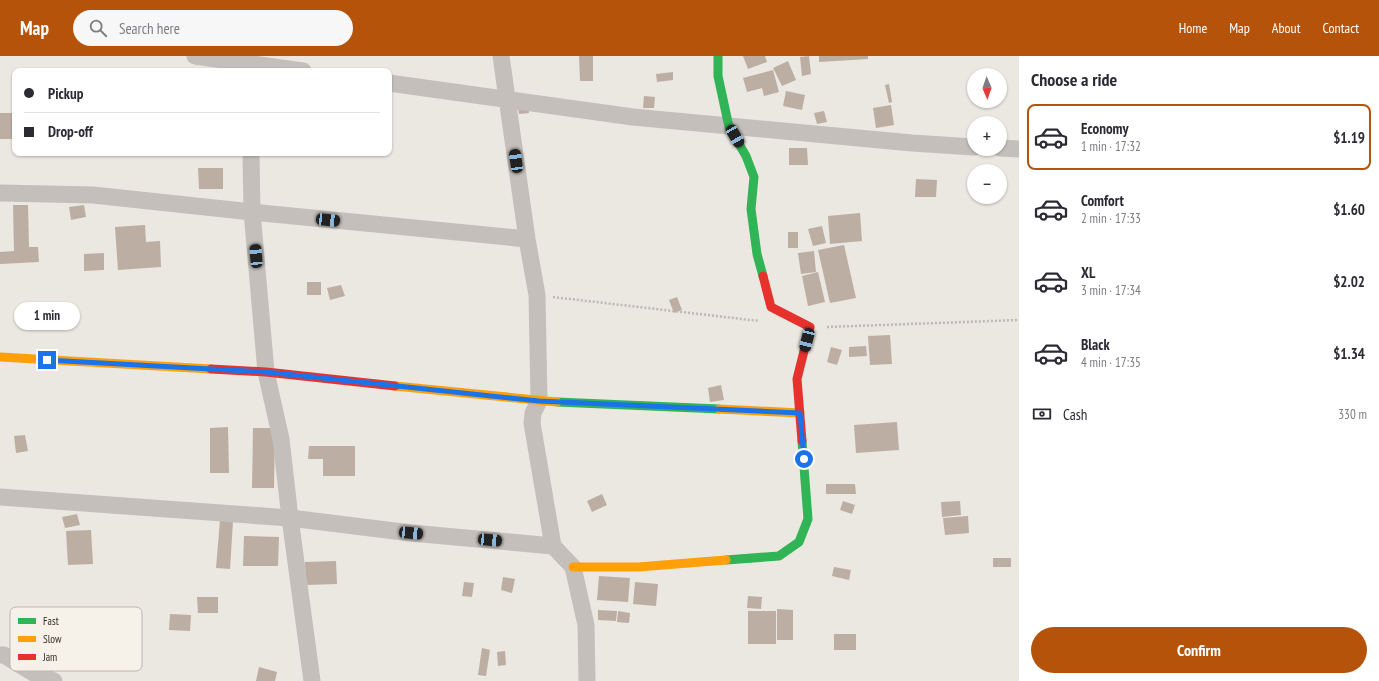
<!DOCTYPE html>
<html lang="en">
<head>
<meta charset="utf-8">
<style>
	:root { --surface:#fff; --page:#f7f7f7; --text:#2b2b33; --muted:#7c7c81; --line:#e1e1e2; --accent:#b45309 }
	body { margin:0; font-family:"PT Sans Narrow",sans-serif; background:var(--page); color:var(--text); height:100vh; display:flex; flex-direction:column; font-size:15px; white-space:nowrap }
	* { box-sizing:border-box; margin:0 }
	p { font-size:13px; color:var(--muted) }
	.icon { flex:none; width:22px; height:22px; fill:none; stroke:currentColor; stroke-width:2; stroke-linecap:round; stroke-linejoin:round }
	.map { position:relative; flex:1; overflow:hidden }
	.drawer { display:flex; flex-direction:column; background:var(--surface); width:360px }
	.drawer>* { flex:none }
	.guide { position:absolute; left:12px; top:12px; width:380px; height:88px; border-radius:8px; box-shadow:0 1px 3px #0004; display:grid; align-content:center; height:88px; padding:0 12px; background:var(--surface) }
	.needle { width:26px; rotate:178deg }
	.tools { position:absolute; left:967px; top:12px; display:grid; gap:8px }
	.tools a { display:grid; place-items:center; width:40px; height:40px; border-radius:50%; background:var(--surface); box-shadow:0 1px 3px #0004; font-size:20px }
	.end { position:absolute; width:18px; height:18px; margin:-9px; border:5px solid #1a73e8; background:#fff; box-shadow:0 0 0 2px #fff }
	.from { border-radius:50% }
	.bubble { position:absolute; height:28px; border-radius:14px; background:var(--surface); box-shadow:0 1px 3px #0004; font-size:13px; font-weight:600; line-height:28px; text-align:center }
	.car { position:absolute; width:12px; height:24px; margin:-12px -6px; border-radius:5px; box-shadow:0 0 3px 1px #0007; background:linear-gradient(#222 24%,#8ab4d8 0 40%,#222 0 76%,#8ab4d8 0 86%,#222 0) }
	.guide b { display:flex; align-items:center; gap:14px; height:38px; font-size:15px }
	.guide b+b { border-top:1px solid var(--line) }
	.guide i { width:10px; height:10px; background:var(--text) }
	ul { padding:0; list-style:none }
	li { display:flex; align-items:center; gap:12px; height:66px; margin:0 8px 6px; padding:0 4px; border:2px solid transparent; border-radius:8px }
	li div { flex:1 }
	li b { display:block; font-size:15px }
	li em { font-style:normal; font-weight:600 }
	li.on { border-color:var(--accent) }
	li>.icon { width:36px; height:36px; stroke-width:1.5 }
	h2 { padding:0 12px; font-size:18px; line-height:48px }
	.pay { display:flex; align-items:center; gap:10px; height:44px; padding:0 12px; font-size:15px }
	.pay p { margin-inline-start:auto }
	.primary-button { display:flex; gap:8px; margin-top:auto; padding:8px 12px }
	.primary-button a { flex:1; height:46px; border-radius:24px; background:var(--accent); color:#fff; font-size:16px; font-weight:600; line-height:46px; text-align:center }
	header { display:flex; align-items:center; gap:24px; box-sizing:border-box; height:56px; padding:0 20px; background:var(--accent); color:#fff }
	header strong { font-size:19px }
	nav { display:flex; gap:22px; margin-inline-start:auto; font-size:14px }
	.search { width:280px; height:36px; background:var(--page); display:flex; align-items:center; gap:10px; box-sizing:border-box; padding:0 14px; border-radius:22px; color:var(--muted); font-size:15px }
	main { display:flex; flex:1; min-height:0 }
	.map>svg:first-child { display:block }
	.building { fill:#bdaea4 }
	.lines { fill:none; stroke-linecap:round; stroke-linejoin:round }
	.path { stroke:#bdb8b3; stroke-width:2.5; stroke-dasharray:2 2; stroke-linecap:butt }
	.street { stroke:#c4bfba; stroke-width:17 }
	.fast { stroke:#30b455; stroke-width:9 }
	.slow { stroke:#ff9f0a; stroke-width:9 }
	.jam { stroke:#e5322d; stroke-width:9 }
	.route { stroke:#1a73e8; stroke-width:5 }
	.key { fill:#f7f2e9; stroke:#bcb7af; stroke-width:1 }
	.key-label { font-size:11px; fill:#342d29 }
</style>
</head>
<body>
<header>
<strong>Map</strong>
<div class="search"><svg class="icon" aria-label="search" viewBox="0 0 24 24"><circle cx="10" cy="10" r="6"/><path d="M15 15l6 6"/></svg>Search here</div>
<nav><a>Home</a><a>Map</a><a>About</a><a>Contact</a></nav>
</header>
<main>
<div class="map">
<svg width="1019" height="625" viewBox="0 0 1019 625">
	<rect width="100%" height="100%" fill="#ebe7e1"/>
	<path class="building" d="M579,0H593V25H580Z
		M743,0H765L767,6L748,13Z
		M809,0L811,18L802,20L800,1Z
		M819,0H868V3L819,6Z
		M788,5L796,24L782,30L773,12Z
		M773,14L779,36L764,40L762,32L747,36L743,22Z
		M673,16V24L657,26L656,18Z
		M889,28L892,46L889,47L885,29Z
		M786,35L805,39L802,54L783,50Z
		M644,40L655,41L654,52H643Z
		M528,43L529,57L519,58L517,44Z
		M891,49L894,69L876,72L873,52Z
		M824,55L827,66L817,68L814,57Z
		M0,57H15V83H0Z
		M789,92H807L808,109H789Z
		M198,112H223V133H199Z
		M916,123L937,124L936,141H915Z
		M13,149H28L29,191H38L39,206L0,208V196L14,195Z
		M84,149L86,161L71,164L69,151Z
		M860,157L862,185L830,188L828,160Z
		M145,169L146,186L160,185L161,211L118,214L115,171Z
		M822,170L826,187L813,190L808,173Z
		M788,176H798V192H788Z
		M844,189L856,242L830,247L818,194Z
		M814,195L816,216L801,218L798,197Z
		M104,197V214L84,215V198Z
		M818,216L825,246L808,250L802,220Z
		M307,226H321V239H307Z
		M341,229L345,240L330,244L327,232Z
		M677,241L682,254L674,257L669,244Z
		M890,279L892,308L870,309L868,280Z
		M866,290L867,300L849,301V291Z
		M831,291L842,294L837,309L827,306Z
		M721,329L724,344L710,346L708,332Z
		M897,366L899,394L856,397L854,369Z
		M228,371L229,417H210V372Z
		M253,372H275L274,432H252Z
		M25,379L28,395L16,397L14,380Z
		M309,390H355V420H323V403H308Z
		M826,428H855L856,438H826Z
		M602,438L607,449L592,456L587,445Z
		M843,445L855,449L852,458L840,454Z
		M960,445L961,459L942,461L941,446Z
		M77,458L80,469L65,472L62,461Z
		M968,460L969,477L945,479L943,462Z
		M220,464L233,465L230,513L216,512Z
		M91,474L93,508L68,509L66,475Z
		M244,480L279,481L278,510H243Z
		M993,502H1011V511H993Z
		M336,505L337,528L306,529L305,506Z
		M834,511L851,514L849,524L832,520Z
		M599,520L630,522L628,546L597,544Z
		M503,521L515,523L512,537L501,534Z
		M464,526L474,527L472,541L462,540Z
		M635,526L658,528L656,550L633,548Z
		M748,540L762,541L761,553L747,552Z
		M197,541H218V557H198Z
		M777,553L793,554V584H777Z
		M598,554L617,555L616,565L598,564Z
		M618,555L630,557L629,567L617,566Z
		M748,555H776V588H748Z
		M170,558L191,559L190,575L169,574Z
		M834,578H856V594H834Z
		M482,592L490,594L486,620L478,619Z
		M505,595L506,609L498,610L497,596Z
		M259,611L277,616L275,625H256Z"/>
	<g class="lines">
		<path class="path" d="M553,241L759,265
			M827,271L1019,264"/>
		<path class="street" d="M195,0L303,15
			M501,0L527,183L537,239L539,345L533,357L532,367L553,490L573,511L586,569L587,625
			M389,27L633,61L912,87L974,91
			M1000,92L1019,93
			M251,97L252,156L266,316L281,383L290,462L312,625
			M0,137L93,139L252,156L527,183
			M0,441L290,462L411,477L553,490
			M0,599H4L35,618L54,625"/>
		<path class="fast" d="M718,0V20L729,71L746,100L754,121L751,153L757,198L763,220
			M557,346L719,353
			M726,504L779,500L799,486L808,463L802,385"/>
		<path class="slow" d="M0,301L211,313
			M395,330L557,346
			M719,353L800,357
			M573,511H638L726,504"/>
		<path class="jam" d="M763,220L771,251L810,271L797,323L802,385
			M211,313L266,316L395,330"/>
	</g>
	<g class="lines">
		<path class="route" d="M47,304L266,316L539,345L800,357L804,403"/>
	</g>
	<rect x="10" y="551" width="132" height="64" rx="6" class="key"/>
	<rect x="18" y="562" width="18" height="6" fill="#30b455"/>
	<rect x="18" y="580" width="18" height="6" fill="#ff9f0a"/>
	<rect x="18" y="598" width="18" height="6" fill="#e5322d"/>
	<g class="key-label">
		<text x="43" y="569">Fast</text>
		<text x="43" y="587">Slow</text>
		<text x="43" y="605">Jam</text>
	</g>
</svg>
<div class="tools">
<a><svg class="needle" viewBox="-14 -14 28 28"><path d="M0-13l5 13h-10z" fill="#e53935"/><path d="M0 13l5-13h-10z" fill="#7c7c81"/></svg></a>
<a>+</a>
<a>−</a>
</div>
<i class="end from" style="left:804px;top:403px"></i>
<i class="end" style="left:47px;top:304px"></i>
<div class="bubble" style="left:14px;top:246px;width:66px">1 min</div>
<i class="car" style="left:735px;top:80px;rotate:150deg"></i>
<i class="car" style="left:516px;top:105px;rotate:352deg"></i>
<i class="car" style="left:328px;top:164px;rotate:96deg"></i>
<i class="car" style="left:256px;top:200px;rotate:355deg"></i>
<i class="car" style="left:807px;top:284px;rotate:194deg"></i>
<i class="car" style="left:411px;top:477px;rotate:95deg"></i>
<i class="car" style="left:490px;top:484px;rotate:95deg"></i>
<div class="guide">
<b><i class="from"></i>Pickup</b>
<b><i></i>Drop-off</b>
</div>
</div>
<section class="drawer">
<h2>Choose a ride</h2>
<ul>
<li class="on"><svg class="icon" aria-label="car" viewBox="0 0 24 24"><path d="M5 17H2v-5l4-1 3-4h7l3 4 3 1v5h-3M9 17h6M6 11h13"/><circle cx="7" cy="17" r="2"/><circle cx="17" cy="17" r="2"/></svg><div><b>Economy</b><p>1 min · 17:32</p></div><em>$1.19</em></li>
<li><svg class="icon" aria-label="car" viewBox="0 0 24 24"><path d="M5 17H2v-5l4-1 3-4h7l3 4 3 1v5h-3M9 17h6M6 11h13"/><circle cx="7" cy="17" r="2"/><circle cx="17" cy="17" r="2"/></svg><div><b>Comfort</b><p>2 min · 17:33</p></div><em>$1.60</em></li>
<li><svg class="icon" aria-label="car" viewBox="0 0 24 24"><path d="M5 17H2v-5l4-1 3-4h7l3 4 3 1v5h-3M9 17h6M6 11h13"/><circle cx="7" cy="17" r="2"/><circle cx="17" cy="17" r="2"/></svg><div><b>XL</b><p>3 min · 17:34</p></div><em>$2.02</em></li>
<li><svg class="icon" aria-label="car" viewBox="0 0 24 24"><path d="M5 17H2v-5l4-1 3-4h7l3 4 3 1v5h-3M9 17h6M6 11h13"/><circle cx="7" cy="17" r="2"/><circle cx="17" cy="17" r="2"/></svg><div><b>Black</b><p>4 min · 17:35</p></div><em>$1.34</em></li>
</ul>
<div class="pay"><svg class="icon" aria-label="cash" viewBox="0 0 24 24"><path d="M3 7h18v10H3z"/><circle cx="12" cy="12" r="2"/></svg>Cash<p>330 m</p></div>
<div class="primary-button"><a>Confirm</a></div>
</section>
</main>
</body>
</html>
